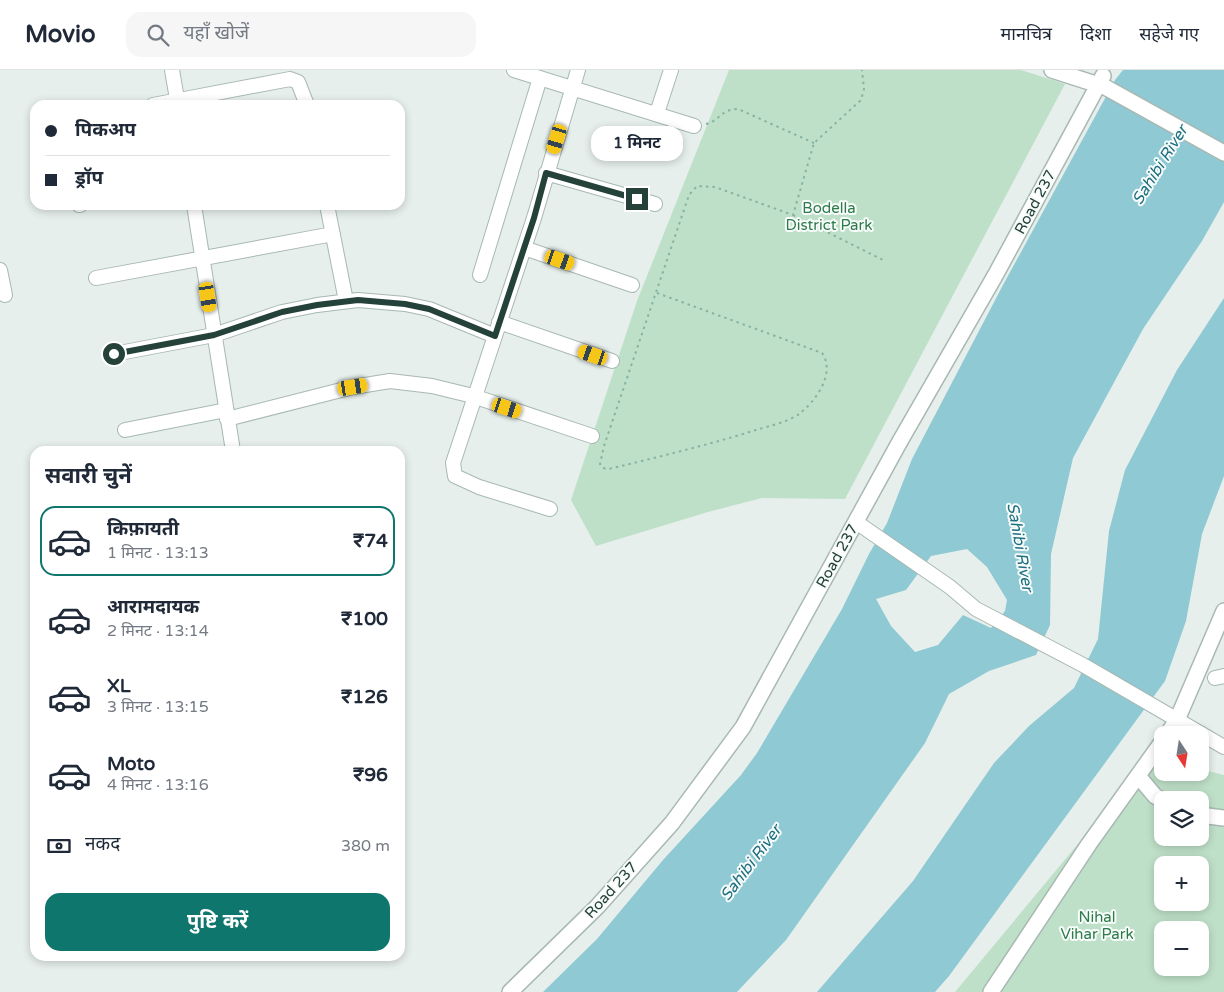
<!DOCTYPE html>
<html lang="hi">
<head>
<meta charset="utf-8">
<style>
	:root { --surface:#fff; --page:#f6f6f7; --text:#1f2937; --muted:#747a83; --line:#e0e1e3; --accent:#0f766e }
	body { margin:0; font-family:"Varela Round","Noto Sans Devanagari",sans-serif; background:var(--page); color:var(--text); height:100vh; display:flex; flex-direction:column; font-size:19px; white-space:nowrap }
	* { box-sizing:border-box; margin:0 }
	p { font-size:16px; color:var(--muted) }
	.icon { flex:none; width:28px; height:28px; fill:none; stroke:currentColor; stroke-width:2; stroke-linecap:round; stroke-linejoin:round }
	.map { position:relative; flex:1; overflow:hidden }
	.drawer { position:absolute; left:30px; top:376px; width:375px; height:515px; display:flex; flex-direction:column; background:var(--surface); border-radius:15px; box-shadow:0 2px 8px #0003 }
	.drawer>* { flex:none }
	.banner { position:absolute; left:30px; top:30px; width:375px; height:110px; border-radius:15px; box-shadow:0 2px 8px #0003; display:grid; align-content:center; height:110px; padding:0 15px; background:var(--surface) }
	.needle { width:32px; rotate:168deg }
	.tools { position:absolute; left:1154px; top:656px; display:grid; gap:10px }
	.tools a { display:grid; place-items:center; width:55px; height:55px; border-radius:10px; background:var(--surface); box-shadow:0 2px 8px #0003; font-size:25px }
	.end { position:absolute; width:22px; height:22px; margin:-11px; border:6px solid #24423a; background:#fff; box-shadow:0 0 0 2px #fff }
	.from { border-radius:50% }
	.bubble { position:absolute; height:35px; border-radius:15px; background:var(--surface); box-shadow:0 2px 8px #0003; font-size:16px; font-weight:700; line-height:35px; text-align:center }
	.car { position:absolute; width:15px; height:30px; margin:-15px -8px; border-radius:6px; box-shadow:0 0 4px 1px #0007; background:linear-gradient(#f5c518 24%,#345 0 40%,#f5c518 0 76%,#345 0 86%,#f5c518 0) }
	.banner b { display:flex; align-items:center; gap:18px; height:48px; font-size:19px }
	.banner b+b { border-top:1px solid var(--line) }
	.banner i { width:12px; height:12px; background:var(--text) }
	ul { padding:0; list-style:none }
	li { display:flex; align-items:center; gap:15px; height:70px; margin:0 10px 8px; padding:0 5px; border:2px solid transparent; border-radius:15px }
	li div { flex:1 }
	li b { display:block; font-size:19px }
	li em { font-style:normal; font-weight:700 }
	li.selected { border-color:var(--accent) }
	li>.icon { width:45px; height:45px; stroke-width:1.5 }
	h2 { padding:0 15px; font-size:22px; line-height:60px }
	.pay { display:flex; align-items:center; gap:12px; height:55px; padding:0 15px; font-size:19px }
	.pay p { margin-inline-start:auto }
	.cta { display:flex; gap:10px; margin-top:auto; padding:10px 15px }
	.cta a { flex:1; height:58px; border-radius:15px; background:var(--accent); color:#fff; font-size:20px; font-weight:700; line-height:58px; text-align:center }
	header { display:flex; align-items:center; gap:30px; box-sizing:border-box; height:70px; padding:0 25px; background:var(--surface); border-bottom:1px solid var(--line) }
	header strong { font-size:24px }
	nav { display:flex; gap:28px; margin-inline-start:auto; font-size:18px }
	.search { width:350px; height:45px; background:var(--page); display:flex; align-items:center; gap:12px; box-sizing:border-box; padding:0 18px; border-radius:15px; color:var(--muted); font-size:19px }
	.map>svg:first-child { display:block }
	.green { fill:#bfe0c8; fill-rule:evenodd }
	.water { fill:#8ec9d4; fill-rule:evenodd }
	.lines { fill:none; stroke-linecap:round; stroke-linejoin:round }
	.minor-casing { stroke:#a8b8b2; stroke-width:16 }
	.tertiary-casing { stroke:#a8b8b2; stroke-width:18 }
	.path { stroke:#86b3a5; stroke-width:2; stroke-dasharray:2.5 4; stroke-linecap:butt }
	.minor { stroke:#fff; stroke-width:14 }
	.tertiary { stroke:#fff; stroke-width:15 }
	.route { stroke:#24423a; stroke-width:6 }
	.labels { text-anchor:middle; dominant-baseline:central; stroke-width:4; stroke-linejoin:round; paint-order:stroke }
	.street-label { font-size:15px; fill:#24423a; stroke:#f7fbf9 }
	.park-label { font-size:15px; fill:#2d7a4b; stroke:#f7fbf9 }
	.water-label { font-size:16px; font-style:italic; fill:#1c6f80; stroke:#f7fbf9 }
</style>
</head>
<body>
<header>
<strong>Movio</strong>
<div class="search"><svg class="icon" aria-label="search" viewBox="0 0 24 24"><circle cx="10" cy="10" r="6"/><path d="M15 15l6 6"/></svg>यहाँ खोजें</div>
<nav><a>मानचित्र</a><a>दिशा</a><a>सहेजे गए</a></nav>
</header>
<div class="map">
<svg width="1224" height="922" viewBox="0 0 1224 922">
	<rect width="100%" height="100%" fill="#e6efeb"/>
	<path class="green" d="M729,0H1021L1065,14L845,429L762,428L708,442L596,476L571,430L637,231Z
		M1151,686L1162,689V702H1200V699L1224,705V922H955ZM1162,730H1200V768H1162ZM1162,795H1200V832H1162ZM1162,860H1200V898H1162Z"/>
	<path class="water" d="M1123,0H1224V132L1202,171L1143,259L1073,388L1051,484L1050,555L1036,585L989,601L949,624L925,673L786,870L737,922H543L597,869L663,790L741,705L757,683L842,539L869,484L887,453L912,389L1003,215L1115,10ZM967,479L987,497L1007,530L1005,541L991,558L963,545L938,575L915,582L891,556L876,529L906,520L931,486Z
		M1224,228V406L1202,464L1186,551L1165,611L949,906L935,922H817L913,811L994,693L1029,656L1074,618L1098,569L1109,461L1125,400L1177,300Z"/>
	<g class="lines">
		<g class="minor-casing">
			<path id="minor" d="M172,0L178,35
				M514,0L694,56
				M153,35L290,9L298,12L307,35
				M657,43L671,0
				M546,103L655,134
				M79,135H80
				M194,135L233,381
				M327,135L346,231
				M524,178L632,215
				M0,200L5,225
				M480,205L540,8
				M96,208L333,164
				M499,252L612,291
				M114,284L214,265L282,242L317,235L358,230L405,234L429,239L495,266
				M227,349L353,317L390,311L432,316L473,326L592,366
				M125,360L226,340
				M550,439L479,417L455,406L453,393L534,148L578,0
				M856,452L950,517L976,539L1083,595L1224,677
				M1215,608L1224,606"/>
		</g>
		<g class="tertiary-casing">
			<path id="tertiary" d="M1052,0L1105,17L1224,83
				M1167,665L1177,650L1224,541
				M1139,707L1155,726L1162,730
				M1200,745L1224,748
				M510,922L597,837L672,753L743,657L899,373L996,204L1103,6
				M991,922L1089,774L1162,672"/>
		</g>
		<path class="path" d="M706,54C721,50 719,40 738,39L814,73
			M793,145L883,190
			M657,223L822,283C836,303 816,331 799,344C788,352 769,356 756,360C708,375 658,387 609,399L603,398L600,394L604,376L689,125L697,116L715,117L793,145L814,73L861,30L864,19L862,0"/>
		<use href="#minor" class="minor"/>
		<use href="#tertiary" class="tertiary"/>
	</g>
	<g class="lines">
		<path class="route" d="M114,284L214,265L282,242L317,235L358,230L405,234L429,239L495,266L534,148L546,103L637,129"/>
	</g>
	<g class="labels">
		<g class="street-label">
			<text transform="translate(1035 132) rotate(-62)">Road 237</text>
			<text transform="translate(837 486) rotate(-61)">Road 237</text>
			<text transform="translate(611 820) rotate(-48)">Road 237</text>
		</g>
		<g class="park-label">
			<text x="829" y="138">Bodella<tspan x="829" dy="17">District Park</tspan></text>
			<text x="1097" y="847">Nihal<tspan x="1097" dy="17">Vihar Park</tspan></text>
		</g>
		<g class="water-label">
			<text transform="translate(1160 95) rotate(-58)">Sahibi River</text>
			<text transform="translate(1020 477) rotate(80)">Sahibi River</text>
			<text transform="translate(751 793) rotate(-53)">Sahibi River</text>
		</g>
	</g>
</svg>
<div class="tools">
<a><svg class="needle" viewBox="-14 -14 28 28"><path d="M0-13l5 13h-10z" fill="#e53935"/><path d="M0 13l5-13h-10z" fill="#747a83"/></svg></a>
<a><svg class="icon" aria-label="layers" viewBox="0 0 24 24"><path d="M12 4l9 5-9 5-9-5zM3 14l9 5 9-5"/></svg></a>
<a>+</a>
<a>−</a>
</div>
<i class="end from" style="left:114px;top:284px"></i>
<i class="end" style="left:637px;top:129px"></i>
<div class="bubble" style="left:591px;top:56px;width:92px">1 मिनट</div>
<i class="car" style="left:557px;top:69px;rotate:197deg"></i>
<i class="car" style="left:560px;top:190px;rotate:109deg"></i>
<i class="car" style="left:208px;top:227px;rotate:171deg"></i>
<i class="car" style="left:593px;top:285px;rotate:289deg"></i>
<i class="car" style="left:353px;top:317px;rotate:81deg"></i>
<i class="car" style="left:507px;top:338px;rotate:108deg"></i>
<div class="banner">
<b><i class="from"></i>पिकअप</b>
<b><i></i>ड्रॉप</b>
</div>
<section class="drawer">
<h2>सवारी चुनें</h2>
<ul>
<li class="selected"><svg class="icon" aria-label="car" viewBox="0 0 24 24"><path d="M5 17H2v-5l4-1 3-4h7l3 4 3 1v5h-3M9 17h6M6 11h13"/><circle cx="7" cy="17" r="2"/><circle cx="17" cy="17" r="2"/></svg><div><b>किफ़ायती</b><p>1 मिनट · 13:13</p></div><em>₹74</em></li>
<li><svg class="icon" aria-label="car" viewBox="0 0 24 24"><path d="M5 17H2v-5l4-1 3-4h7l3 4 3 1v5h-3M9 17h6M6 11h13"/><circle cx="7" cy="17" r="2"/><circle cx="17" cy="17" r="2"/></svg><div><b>आरामदायक</b><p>2 मिनट · 13:14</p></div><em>₹100</em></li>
<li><svg class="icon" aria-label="car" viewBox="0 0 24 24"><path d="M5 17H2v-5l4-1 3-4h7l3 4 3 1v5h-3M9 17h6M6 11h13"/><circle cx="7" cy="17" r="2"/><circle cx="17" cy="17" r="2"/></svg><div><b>XL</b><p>3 मिनट · 13:15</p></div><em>₹126</em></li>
<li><svg class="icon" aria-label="car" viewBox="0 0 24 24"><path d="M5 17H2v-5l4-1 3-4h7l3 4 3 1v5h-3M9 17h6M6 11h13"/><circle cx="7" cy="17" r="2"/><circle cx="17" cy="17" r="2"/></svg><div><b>Moto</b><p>4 मिनट · 13:16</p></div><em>₹96</em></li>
</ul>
<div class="pay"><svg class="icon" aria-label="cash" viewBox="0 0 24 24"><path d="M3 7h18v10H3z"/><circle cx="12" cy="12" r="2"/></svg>नकद<p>380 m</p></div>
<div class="cta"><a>पुष्टि करें</a></div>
</section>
</div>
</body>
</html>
